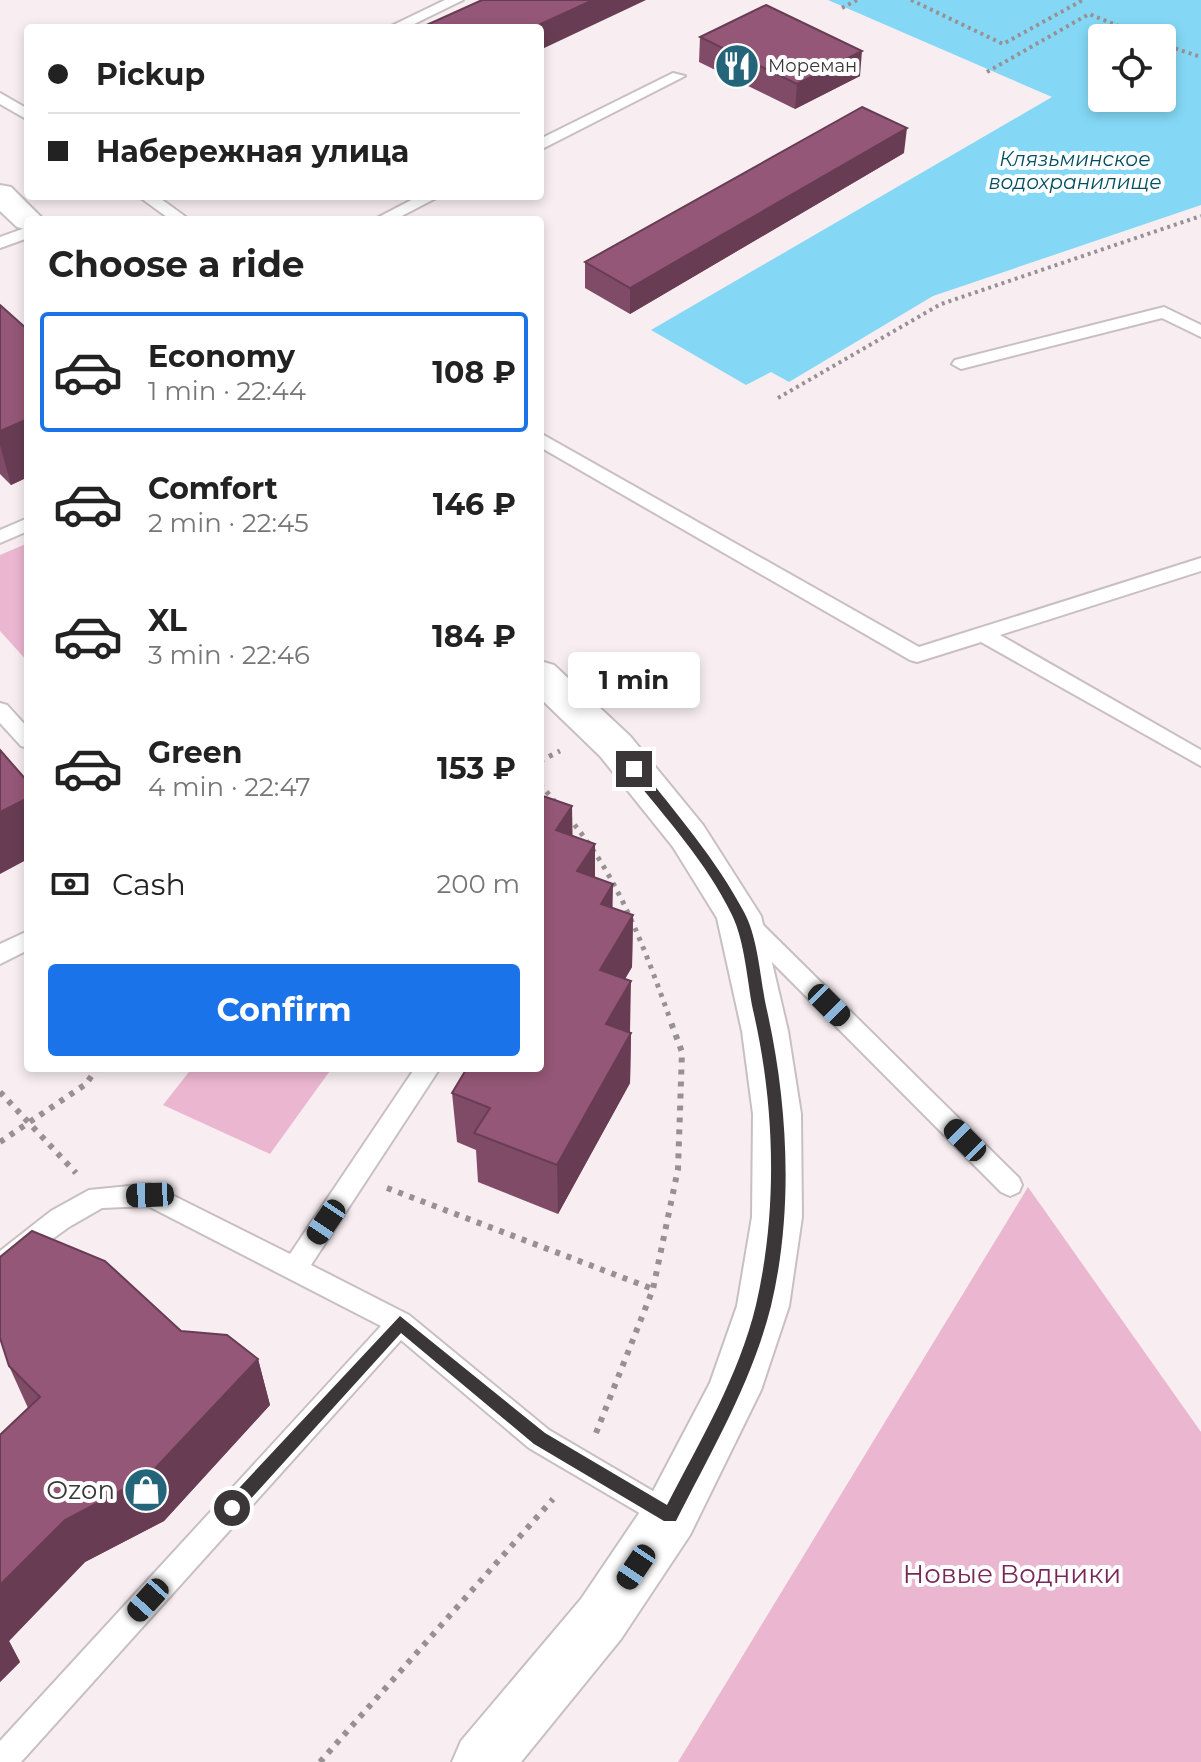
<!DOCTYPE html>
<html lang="en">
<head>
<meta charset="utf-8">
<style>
	:root { --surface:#fff; --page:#f6f6f6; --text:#222; --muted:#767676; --line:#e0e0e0; --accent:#1a73e8 }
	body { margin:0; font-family:Montserrat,sans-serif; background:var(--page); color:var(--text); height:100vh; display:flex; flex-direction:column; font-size:30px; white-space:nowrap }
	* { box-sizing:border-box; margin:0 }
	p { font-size:26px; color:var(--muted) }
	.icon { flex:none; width:44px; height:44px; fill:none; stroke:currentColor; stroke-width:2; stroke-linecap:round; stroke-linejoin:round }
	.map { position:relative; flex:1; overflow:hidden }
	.drawer { position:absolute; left:24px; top:216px; width:520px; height:856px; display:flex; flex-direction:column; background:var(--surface); border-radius:8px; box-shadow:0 4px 12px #0003 }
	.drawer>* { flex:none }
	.guide { position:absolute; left:24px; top:24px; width:520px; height:176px; border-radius:8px; box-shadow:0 4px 12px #0003; display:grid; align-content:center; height:176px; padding:0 24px; background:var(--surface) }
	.tools { position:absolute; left:1088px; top:24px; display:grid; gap:16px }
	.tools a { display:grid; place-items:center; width:88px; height:88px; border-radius:8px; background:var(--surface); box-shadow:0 4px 12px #0003; font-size:40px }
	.end { position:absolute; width:36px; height:36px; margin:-18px; border:10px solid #3b3739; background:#fff; box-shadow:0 0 0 4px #fff }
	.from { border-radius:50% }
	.bubble { position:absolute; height:56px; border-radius:8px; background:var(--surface); box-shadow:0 4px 12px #0003; font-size:26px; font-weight:700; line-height:56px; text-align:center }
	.car { position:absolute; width:24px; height:48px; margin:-24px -12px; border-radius:10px; box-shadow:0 0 6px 2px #0007; background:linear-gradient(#222 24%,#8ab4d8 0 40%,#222 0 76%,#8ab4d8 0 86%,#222 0) }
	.guide b { display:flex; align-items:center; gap:28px; height:76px; font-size:30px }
	.guide b+b { border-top:2px solid var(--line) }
	.guide i { width:20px; height:20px; background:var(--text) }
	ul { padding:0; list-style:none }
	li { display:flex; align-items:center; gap:24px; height:120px; margin:0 16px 12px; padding:0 8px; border:4px solid transparent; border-radius:8px }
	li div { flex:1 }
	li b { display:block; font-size:30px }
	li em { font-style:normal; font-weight:700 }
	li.current { border-color:var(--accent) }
	li>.icon { width:72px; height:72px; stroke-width:1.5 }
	h2 { padding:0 24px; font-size:36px; line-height:96px }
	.pay { display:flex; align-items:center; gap:20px; height:88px; padding:0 24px; font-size:30px }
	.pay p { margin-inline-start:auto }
	.cta { display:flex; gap:16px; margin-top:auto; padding:16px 24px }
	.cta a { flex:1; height:92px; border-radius:8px; background:var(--accent); color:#fff; font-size:32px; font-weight:700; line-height:92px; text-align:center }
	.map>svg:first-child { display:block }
	.green { fill:#ebb6d0 }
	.water { fill:#84d8f6; fill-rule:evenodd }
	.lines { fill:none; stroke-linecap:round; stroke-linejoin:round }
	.lane-casing { stroke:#c8bfc3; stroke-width:4 }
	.secondary-casing { stroke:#c8bfc3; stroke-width:4 }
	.path-far2 { stroke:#989194; stroke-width:4; stroke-dasharray:3 4; stroke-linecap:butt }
	.path-far1 { stroke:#989194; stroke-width:5; stroke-dasharray:4 6; stroke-linecap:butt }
	.path { stroke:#989194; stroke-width:6; stroke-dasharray:5 7; stroke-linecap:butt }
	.lane { fill:#fff; fill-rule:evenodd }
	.secondary { fill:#fff; fill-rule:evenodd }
	.wall { fill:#804b66 }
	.shaded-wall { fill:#683d53 }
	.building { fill:#955777; stroke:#683d53; stroke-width:2 }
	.route { fill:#3b3739 }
	.labels { text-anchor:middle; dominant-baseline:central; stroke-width:8; stroke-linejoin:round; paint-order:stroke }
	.far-poi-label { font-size:18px; fill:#3b3739; stroke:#fff; text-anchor:start }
	.far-water-label { font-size:20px; font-style:italic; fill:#014d62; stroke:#fff }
	.near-poi-label { font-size:26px; fill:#3b3739; stroke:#fff; text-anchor:end }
	.near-park-label { font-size:26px; fill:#772856; stroke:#fff }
</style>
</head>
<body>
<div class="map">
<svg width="1201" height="1762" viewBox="0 0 1201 1762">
	<rect width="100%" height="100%" fill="#f8eef2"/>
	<path class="green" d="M28,543V662L0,631V555Z
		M192,1068H332L270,1154L163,1105Z
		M1028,1187L1201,1432V1762H678Z"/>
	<path class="water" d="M828,0H1201V205L933,296L789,382L771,372L746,385L651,330L1052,97ZM1102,38H1162V98H1102Z"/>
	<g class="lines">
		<g class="lane-casing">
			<path id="lane" d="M445,0H463L406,28H387Z
				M673,73L685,76L540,150V139Z
				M0,93L28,109V120L0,104Z
				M138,196H157L190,220H171Z
				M419,196H440L394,220H373Z
				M28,227V238L0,248V237Z
				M1164,307L1201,325V337L1162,318L961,369L952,364L955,360Z
				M540,433L919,647L1201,558V571L1000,635L1201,750V766L981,642L917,662L910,660L540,447Z
				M28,518V531L0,543V530Z
				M0,703L7,705L28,728V748L21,746L0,723Z
				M747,914L755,917L1019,1178L1022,1185L1019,1192L1010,1196L1001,1192L739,929L736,923L739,917Z
				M28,931V950L0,964V944Z
				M415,1068H440L311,1265L409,1315L549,1430L680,1507L684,1516L680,1525L670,1529L660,1525L529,1448L401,1340L21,1762H0V1741L381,1326L148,1206L102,1208L69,1227L0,1277V1251L51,1211L89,1190L150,1184L290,1254Z"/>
		</g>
		<g class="secondary-casing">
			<path id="secondary" d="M0,185L11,187L44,220H28V230L17,227L0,211Z
				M540,661L554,665L630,736L703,825L761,916L788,1031L801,1114L802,1217L789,1306L761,1390L690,1535L621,1639L521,1762H452L461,1741L581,1599L650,1497L710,1383L737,1306L752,1217L753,1114L742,1031L717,918L673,847L600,756L540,698Z"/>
		</g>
		<path class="path-far2" d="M911,0L1003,44L1083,0
			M842,8L857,0
			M1162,44L1201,57
			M987,72L1089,14L1148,38
			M778,398L941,304L1201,216"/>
		<path class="path-far1" d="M540,761L560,751
			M540,784L556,803
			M568,817C618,875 644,947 670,1019"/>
		<path class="path" d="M0,1092L76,1173
			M0,1142L86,1084L97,1068
			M387,1188L653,1289
			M596,1433L653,1289L678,1169L682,1052L669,1017
			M320,1762L553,1499"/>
		<use href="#lane" class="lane"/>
		<use href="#secondary" class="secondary"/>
	</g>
	<path class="wall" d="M700,37L860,76L795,109L699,62Z
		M904,153L630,314L585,288V262Z
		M0,305L28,330V477L11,485L0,474Z
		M572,806V836L595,878L612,908L633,915L632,967L625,979L630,1032L631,1033L630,1083L558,1214L478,1182L476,1150L457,1142L452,1093L540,1068Z
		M181,1331L258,1359L270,1405L164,1521L85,1562L9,1641L20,1662L0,1682L28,1408L9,1366Z"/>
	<path class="shaded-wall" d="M593,0H646L540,50V28H532Z
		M862,51L860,76L795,109L797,84Z
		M907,128L904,153L630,314V288Z
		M28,419V477L11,485L0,445V431Z
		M28,798V859L0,874V812Z
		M572,806L573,858L556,830Z
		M595,844V896L577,871Z
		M613,884L612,936L601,904Z
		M633,915L632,967L600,1021V970Z
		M631,981L630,1032L606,1024Z
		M631,1033L630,1083L558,1214L557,1165Z
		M258,1359L270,1405L164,1521L85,1562L9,1641L20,1662L0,1682V1585L65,1520Z"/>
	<path class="building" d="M482,0H593L532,28H420Z
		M766,5L862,51L797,84L700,37Z
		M862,107L907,128L630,288L585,262Z
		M0,305L28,330V419L0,431Z
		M0,750L28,782V798L0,812Z
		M540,795L572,806L556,830L595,844L577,871L613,884L601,904L633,915L600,970L631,981L606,1024L631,1033L557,1165L474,1133L490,1108L452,1093L467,1068H540Z
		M32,1231L105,1261L181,1331L227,1335L258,1359L147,1477L65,1520L0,1585V1435L40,1397L9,1366L0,1338V1257Z"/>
	<path class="route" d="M629,765H638C675,812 716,859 744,912C758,938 760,977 766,1006C788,1102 794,1210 771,1306C752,1382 711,1452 676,1521H664L534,1444L401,1333L238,1513H226V1502L400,1316L545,1433L667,1505C700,1441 739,1376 756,1305C778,1210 775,1105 753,1010C747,980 745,942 732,915C707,863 665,817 629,772Z"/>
	<defs>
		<g id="restaurant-disc" transform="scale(2.3)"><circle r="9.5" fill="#25657a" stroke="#fff"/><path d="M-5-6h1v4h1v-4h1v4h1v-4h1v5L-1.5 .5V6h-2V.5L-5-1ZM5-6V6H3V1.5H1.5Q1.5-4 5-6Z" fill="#fff"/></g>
		<g id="shop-disc" transform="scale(2.3)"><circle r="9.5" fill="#25657a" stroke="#fff"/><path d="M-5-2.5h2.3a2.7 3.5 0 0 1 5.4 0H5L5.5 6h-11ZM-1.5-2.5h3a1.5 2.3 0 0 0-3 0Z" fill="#fff"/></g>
	</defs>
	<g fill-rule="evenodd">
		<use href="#restaurant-disc" x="737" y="66"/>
		<use href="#shop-disc" x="146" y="1490"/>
	</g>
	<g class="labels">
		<g class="far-poi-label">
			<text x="768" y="66">Мореман</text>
		</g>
		<g class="far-water-label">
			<text x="1075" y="159">Клязьминское<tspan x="1075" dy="23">водохранилище</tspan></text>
		</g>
		<g class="near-poi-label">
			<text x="115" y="1490">Ozon</text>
		</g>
		<g class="near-park-label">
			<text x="1012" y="1574">Новые Водники</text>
		</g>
	</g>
</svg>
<div class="tools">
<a><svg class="icon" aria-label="locate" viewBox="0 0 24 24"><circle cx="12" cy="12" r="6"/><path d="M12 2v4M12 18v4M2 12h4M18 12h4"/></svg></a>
</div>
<i class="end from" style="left:232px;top:1508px"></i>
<i class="end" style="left:634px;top:769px"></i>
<div class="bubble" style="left:568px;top:652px;width:132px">1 min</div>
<i class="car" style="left:829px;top:1005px;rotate:135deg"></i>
<i class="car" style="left:965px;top:1140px;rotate:315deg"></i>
<i class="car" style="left:150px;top:1195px;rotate:268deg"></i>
<i class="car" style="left:326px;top:1222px;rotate:214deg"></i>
<i class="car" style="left:636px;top:1567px;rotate:214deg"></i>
<i class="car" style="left:148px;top:1600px;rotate:222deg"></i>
<div class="guide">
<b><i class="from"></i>Pickup</b>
<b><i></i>Набережная улица</b>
</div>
<section class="drawer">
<h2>Choose a ride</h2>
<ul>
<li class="current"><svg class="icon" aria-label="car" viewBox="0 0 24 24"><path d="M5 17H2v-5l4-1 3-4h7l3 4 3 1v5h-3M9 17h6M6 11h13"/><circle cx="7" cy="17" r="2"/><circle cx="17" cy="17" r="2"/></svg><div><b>Economy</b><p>1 min · 22:44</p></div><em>108 ₽</em></li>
<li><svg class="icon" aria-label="car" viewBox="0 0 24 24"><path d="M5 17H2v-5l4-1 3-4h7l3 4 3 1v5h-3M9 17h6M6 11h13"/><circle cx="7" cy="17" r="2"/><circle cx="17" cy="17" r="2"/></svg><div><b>Comfort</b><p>2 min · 22:45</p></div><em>146 ₽</em></li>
<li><svg class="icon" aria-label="car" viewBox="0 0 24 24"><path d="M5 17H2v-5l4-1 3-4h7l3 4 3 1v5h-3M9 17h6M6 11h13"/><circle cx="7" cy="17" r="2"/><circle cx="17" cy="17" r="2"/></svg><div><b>XL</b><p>3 min · 22:46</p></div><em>184 ₽</em></li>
<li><svg class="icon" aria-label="car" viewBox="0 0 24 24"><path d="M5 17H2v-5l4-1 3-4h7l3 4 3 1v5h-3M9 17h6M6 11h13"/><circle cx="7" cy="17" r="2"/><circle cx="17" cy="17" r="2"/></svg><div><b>Green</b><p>4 min · 22:47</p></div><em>153 ₽</em></li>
</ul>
<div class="pay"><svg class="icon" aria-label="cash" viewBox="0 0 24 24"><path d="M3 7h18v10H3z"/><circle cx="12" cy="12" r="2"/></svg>Cash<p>200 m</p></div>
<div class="cta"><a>Confirm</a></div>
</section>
</div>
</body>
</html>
